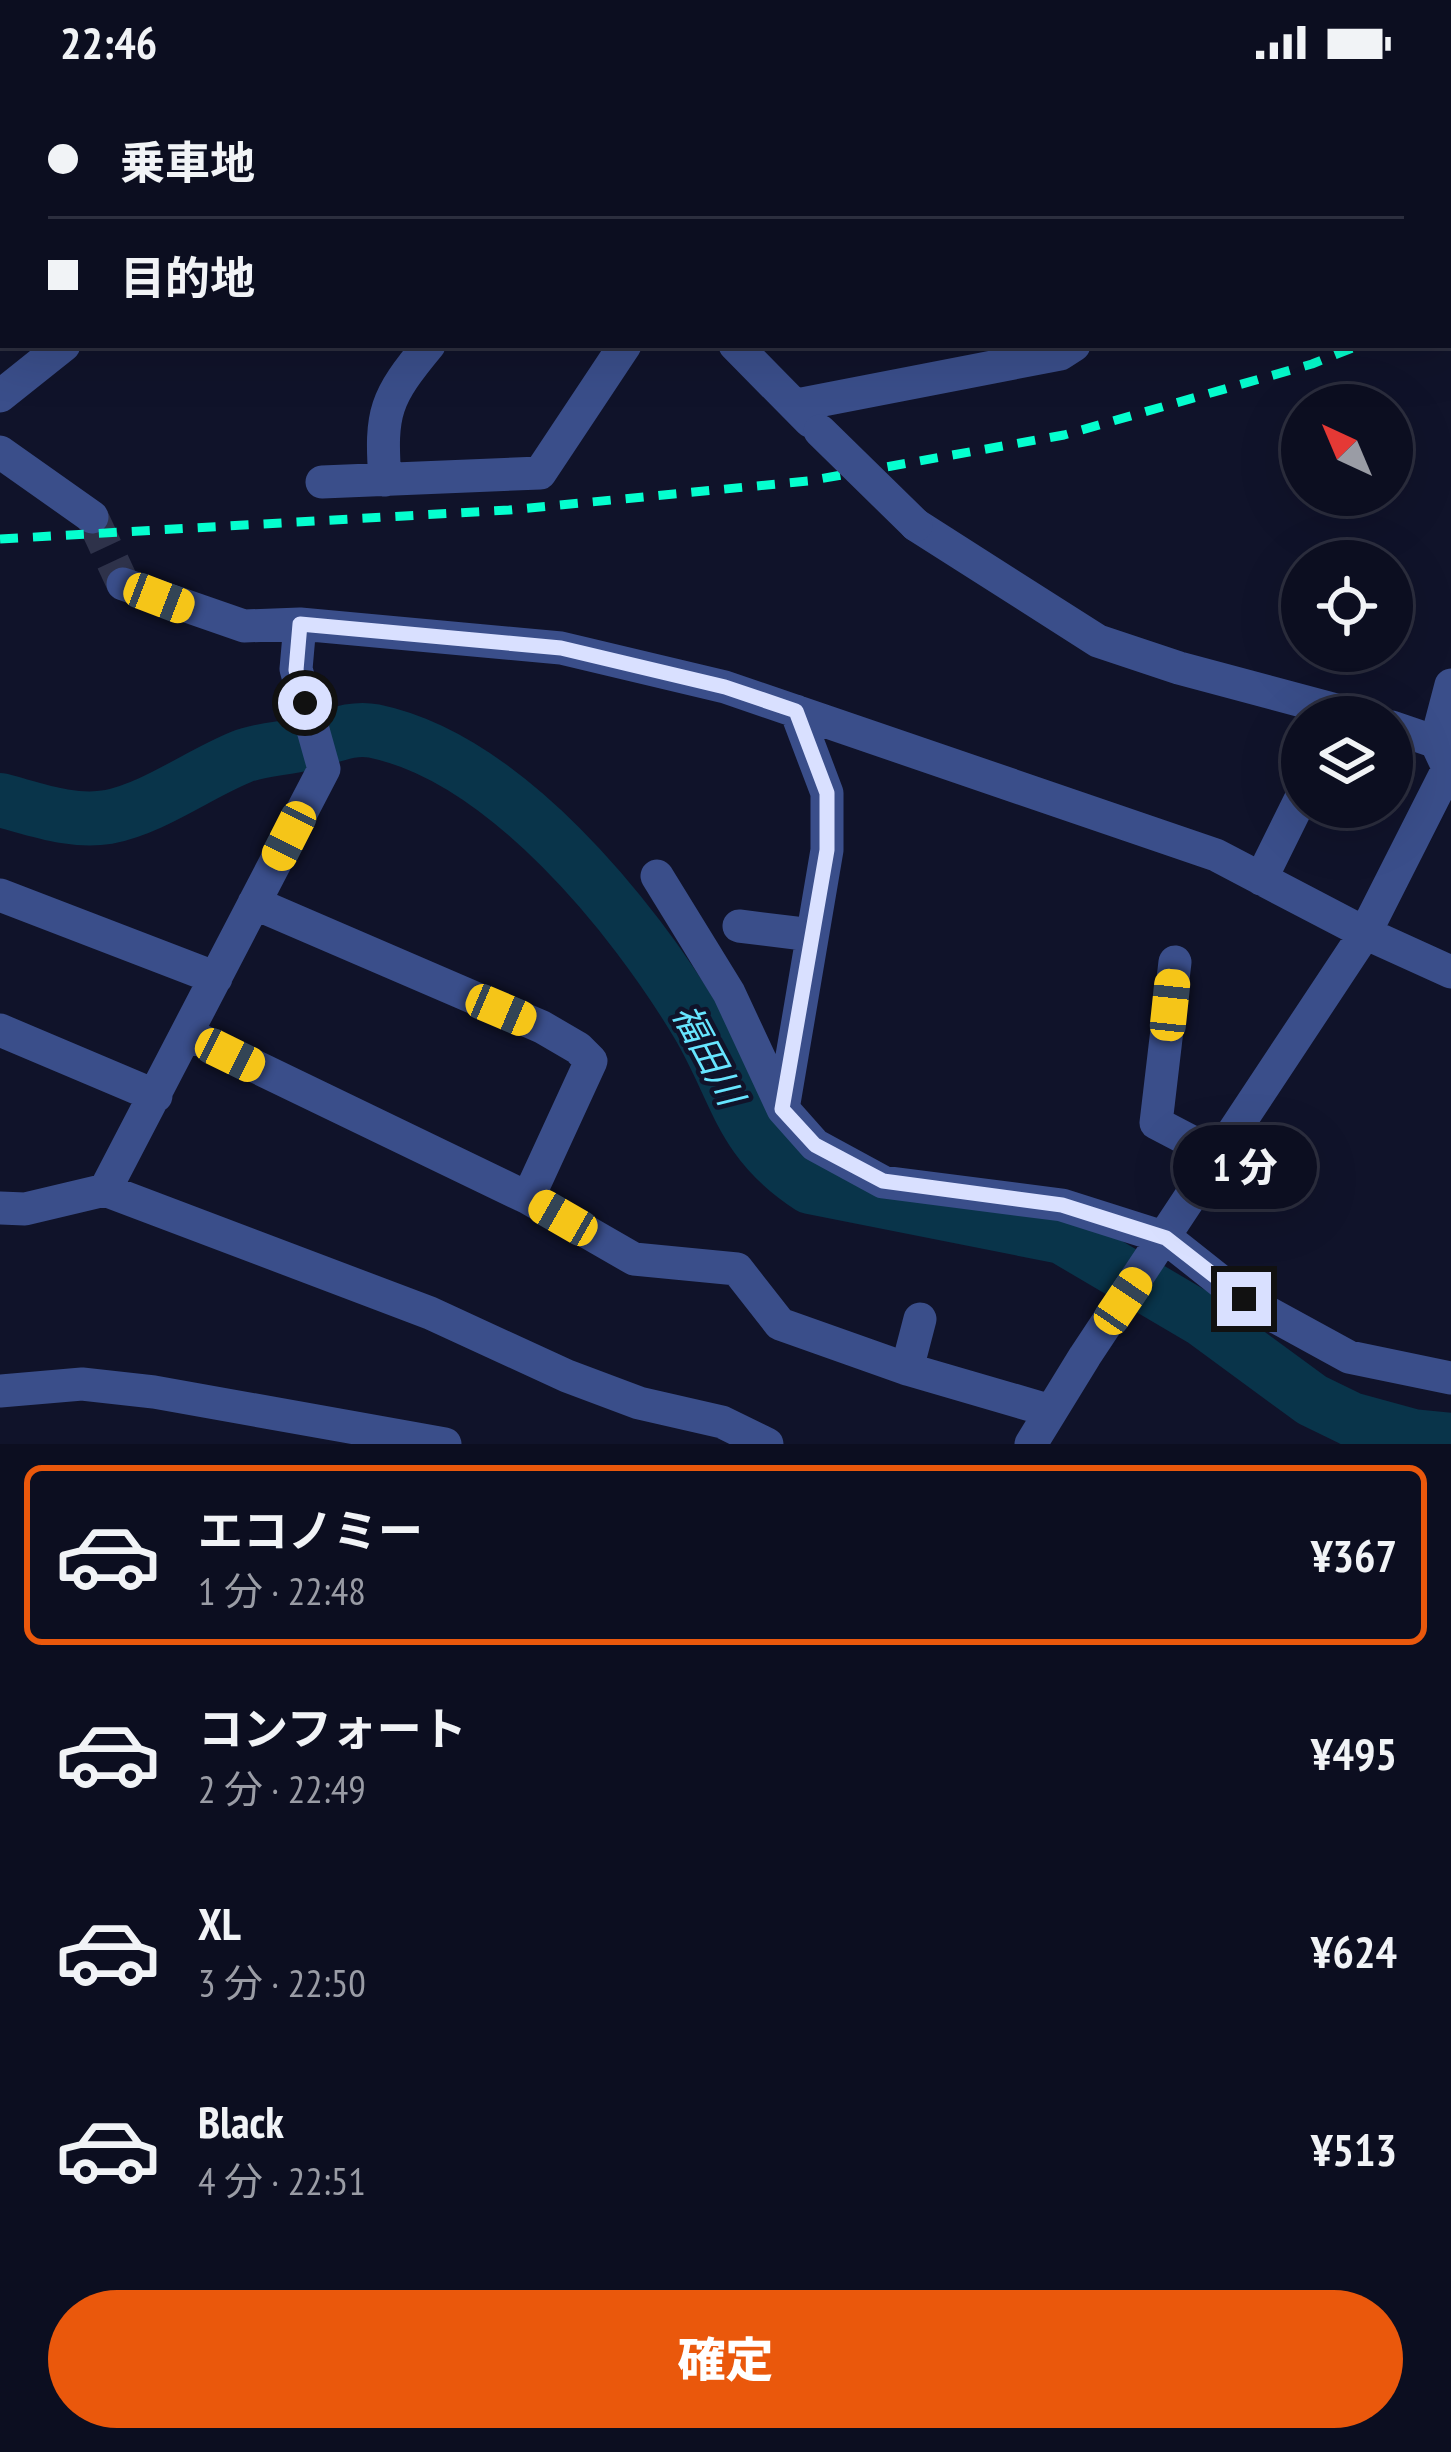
<!DOCTYPE html>
<html lang="ja">
<head>
<meta charset="utf-8">
<style>
	:root { --surface:#0c0e20; --page:#1a1c2d; --text:#f1f3f6; --muted:#9a9ca5; --line:#2c2e3e; --accent:#ea580c }
	body { margin:0; font-family:"PT Sans Narrow","Noto Sans JP",sans-serif; background:var(--page); color:var(--text); height:100vh; display:flex; flex-direction:column; font-size:45px; white-space:nowrap }
	* { box-sizing:border-box; margin:0 }
	p { font-size:39px; color:var(--muted) }
	.icon { flex:none; width:66px; height:66px; fill:none; stroke:currentColor; stroke-width:2; stroke-linecap:round; stroke-linejoin:round }
	.map { position:relative; height:1360px; overflow:hidden }
	.sheet { display:flex; flex-direction:column; background:var(--surface); flex:1 }
	.sheet>* { flex:none }
	.hud { position:absolute; left:0px; top:0px; width:1452px; height:264px; box-shadow:0 12px 48px #0002,0 0 0 3px var(--line); display:grid; align-content:center; height:264px; padding:0 48px; background:var(--surface) }
	.needle { width:78px; rotate:316deg }
	.buttons { position:absolute; left:1281px; top:300px; display:grid; gap:24px }
	.buttons a { display:grid; place-items:center; width:132px; height:132px; border-radius:50%; background:var(--surface); box-shadow:0 12px 48px #0002,0 0 0 3px var(--line); font-size:60px }
	.end { position:absolute; width:54px; height:54px; margin:-27px; border:15px solid #d9e0ff; background:#111; box-shadow:0 0 0 6px #111 }
	.from { border-radius:50% }
	.bubble { position:absolute; height:84px; border-radius:42px; background:var(--surface); box-shadow:0 12px 48px #0002,0 0 0 3px var(--line); font-size:39px; font-weight:800; line-height:84px; text-align:center }
	.car { position:absolute; width:36px; height:72px; margin:-36px -18px; border-radius:15px; box-shadow:0 0 9px 3px #0007; background:linear-gradient(#f5c518 24%,#345 0 40%,#f5c518 0 76%,#345 0 86%,#f5c518 0) }
	.hud b { display:flex; align-items:center; gap:42px; height:114px; font-size:45px }
	.hud b+b { border-top:3px solid var(--line) }
	.hud i { width:30px; height:30px; background:var(--text) }
	ul { padding:21px 0 0; list-style:none }
	li { display:flex; align-items:center; gap:36px; height:180px; margin:0 24px 18px; padding:0 24px; border:6px solid transparent; border-radius:18px }
	li div { flex:1 }
	li b { display:block; font-size:45px }
	li em { font-style:normal; font-weight:800 }
	li.selected { border-color:var(--accent) }
	li>.icon { width:108px; height:108px; stroke-width:1.5 }
	.cta { display:flex; gap:24px; margin-top:auto; padding:24px 48px }
	.cta a { flex:1; height:138px; border-radius:72px; background:var(--accent); color:#fff; font-size:48px; font-weight:800; line-height:138px; text-align:center }
	.status { display:flex; justify-content:space-between; align-items:center; height:84px; padding:0 60px; background:var(--surface); direction:ltr }
	.status svg { height:33px; fill:currentColor }
	.map>svg:first-child { display:block }
	.lines { fill:none; stroke-linecap:round; stroke-linejoin:round }
	.river { stroke:#09344a; stroke-width:54 }
	.minor-tunnel { stroke:#2e324a; stroke-width:33; stroke-dasharray:33 16; stroke-linecap:butt }
	.minor { stroke:#3a4e8a; stroke-width:33 }
	.rail { stroke:#05ffcf; stroke-width:9; stroke-dasharray:18 15; stroke-linecap:butt }
	.minor-bridge { stroke:#3a4e8a; stroke-width:33 }
	.route { stroke:#d9e0ff; stroke-width:15 }
	.labels { text-anchor:middle; dominant-baseline:central; stroke-width:9; stroke-linejoin:round; paint-order:stroke }
	.water-label { font-size:36px; font-style:italic; fill:#67e5ff; stroke:#10132a }
</style>
</head>
<body>
<div class="status"><b>22:46</b><svg viewBox="0 0 49 12"><path d="M0 12V9h3v3zM5 12V6h3v6zM10 12V3h3v9zM15 12V0h3v12zM26 1h20v11H26zM47 4h2v5h-2z"/></svg></div>
<div class="map">
<svg width="1451" height="1360" viewBox="0 0 1451 1360">
	<rect width="100%" height="100%" fill="#10132a"/>
	<g class="lines">
		<path class="river" d="M0,716C35,725 71,739 108,733C154,724 197,691 241,673C260,665 283,665 304,660C328,655 349,642 374,647C505,674 633,832 698,941C738,1009 739,1057 810,1103L1062,1153L1203,1236L1312,1316L1351,1335L1413,1352L1451,1356"/>
		<path class="minor-tunnel" d="M92,433L123,500"/>
		<path class="minor" d="M586,0L588,3
			M763,0L764,3
			M1054,0V3
			M1144,0L1152,3
			M963,3L972,0
			M1213,3L1215,0
			M1390,3L1392,0
			M735,261L810,337
			M0,312L64,261
			M797,321L1060,270L1074,261
			M0,368L92,433
			M385,396C380,328 385,314 429,261
			M322,398L540,389L625,261
			M916,441L1098,557L1179,584L1362,633
			M123,500L244,542L300,540L561,564L725,603L1216,771L1365,849L1451,888
			M1451,601L1436,658L1451,690
			M1392,643L1436,658
			M657,792L729,909L783,1025L815,1061L883,1098L1062,1121L1166,1154L1243,1215L1349,1273L1451,1294
			M1261,795L1302,712
			M0,811L216,894
			M739,842L812,851
			M1175,878L1156,1039L1219,1072
			M0,946L156,1012
			M188,950L528,1114L591,977L578,964L542,943L254,819
			M783,1025L827,766V709L796,627
			M105,1106L324,685L296,585L300,540
			M528,1114L634,1175L737,1185L780,1240L907,1285L1051,1327
			M0,1124L25,1125L105,1106L430,1229L567,1292L639,1319L722,1338L767,1360
			M907,1285L920,1235
			M0,1307L82,1300L154,1308L445,1360
			M1031,1360L1085,1272L1365,849L1447,687"/>
		<path class="rail" d="M1449,227L1451,226
			M0,455L509,426L808,397L1064,351L1312,280L1360,261"/>
		<path class="minor-bridge" d="M820,347L916,441"/>
	</g>
	<g class="lines">
		<path class="route" d="M305,619L296,586L300,540L561,564L725,603L796,627L827,709V766L782,1025L815,1061L883,1097L1062,1121L1166,1154L1244,1215"/>
	</g>
	<g class="labels">
		<g class="water-label">
			<text transform="translate(709 970) rotate(62)">福田川</text>
		</g>
	</g>
</svg>
<div class="buttons">
<a><svg class="needle" viewBox="-14 -14 28 28"><path d="M0-13l5 13h-10z" fill="#e53935"/><path d="M0 13l5-13h-10z" fill="#9a9ca5"/></svg></a>
<a><svg class="icon" aria-label="locate" viewBox="0 0 24 24"><circle cx="12" cy="12" r="6"/><path d="M12 2v4M12 18v4M2 12h4M18 12h4"/></svg></a>
<a><svg class="icon" aria-label="layers" viewBox="0 0 24 24"><path d="M12 4l9 5-9 5-9-5zM3 14l9 5 9-5"/></svg></a>
</div>
<i class="end from" style="left:305px;top:619px"></i>
<i class="end" style="left:1244px;top:1215px"></i>
<div class="bubble" style="left:1173px;top:1041px;width:144px">1 分</div>
<i class="car" style="left:159px;top:514px;rotate:111deg"></i>
<i class="car" style="left:289px;top:752px;rotate:207deg"></i>
<i class="car" style="left:1170px;top:921px;rotate:6deg"></i>
<i class="car" style="left:501px;top:926px;rotate:113deg"></i>
<i class="car" style="left:230px;top:971px;rotate:116deg"></i>
<i class="car" style="left:563px;top:1134px;rotate:300deg"></i>
<i class="car" style="left:1123px;top:1217px;rotate:34deg"></i>
<div class="hud">
<b><i class="from"></i>乗車地</b>
<b><i></i>目的地</b>
</div>
</div>
<section class="sheet">
<ul>
<li class="selected"><svg class="icon" aria-label="car" viewBox="0 0 24 24"><path d="M5 17H2v-5l4-1 3-4h7l3 4 3 1v5h-3M9 17h6M6 11h13"/><circle cx="7" cy="17" r="2"/><circle cx="17" cy="17" r="2"/></svg><div><b>エコノミー</b><p>1 分 · 22:48</p></div><em>¥367</em></li>
<li><svg class="icon" aria-label="car" viewBox="0 0 24 24"><path d="M5 17H2v-5l4-1 3-4h7l3 4 3 1v5h-3M9 17h6M6 11h13"/><circle cx="7" cy="17" r="2"/><circle cx="17" cy="17" r="2"/></svg><div><b>コンフォート</b><p>2 分 · 22:49</p></div><em>¥495</em></li>
<li><svg class="icon" aria-label="car" viewBox="0 0 24 24"><path d="M5 17H2v-5l4-1 3-4h7l3 4 3 1v5h-3M9 17h6M6 11h13"/><circle cx="7" cy="17" r="2"/><circle cx="17" cy="17" r="2"/></svg><div><b>XL</b><p>3 分 · 22:50</p></div><em>¥624</em></li>
<li><svg class="icon" aria-label="car" viewBox="0 0 24 24"><path d="M5 17H2v-5l4-1 3-4h7l3 4 3 1v5h-3M9 17h6M6 11h13"/><circle cx="7" cy="17" r="2"/><circle cx="17" cy="17" r="2"/></svg><div><b>Black</b><p>4 分 · 22:51</p></div><em>¥513</em></li>
</ul>
<div class="cta"><a>確定</a></div>
</section>
</body>
</html>
